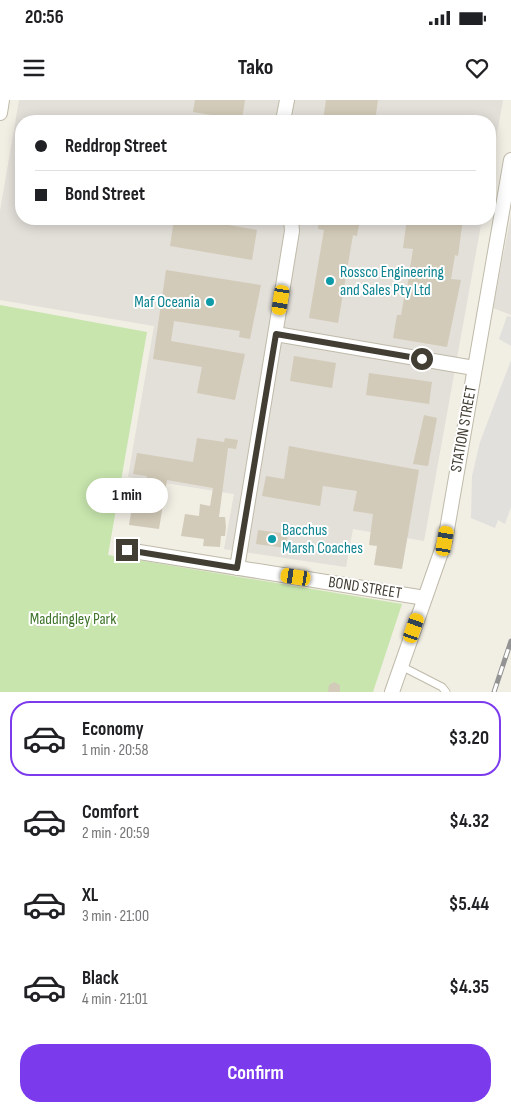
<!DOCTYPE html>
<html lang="en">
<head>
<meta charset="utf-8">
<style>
	:root { --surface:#fff; --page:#f2f2f2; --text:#202124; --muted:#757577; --line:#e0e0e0; --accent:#7c3aed }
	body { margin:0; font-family:"Sofia Sans Condensed",sans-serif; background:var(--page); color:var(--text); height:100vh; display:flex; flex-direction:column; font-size:19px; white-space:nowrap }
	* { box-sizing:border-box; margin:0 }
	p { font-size:16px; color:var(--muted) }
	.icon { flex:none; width:28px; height:28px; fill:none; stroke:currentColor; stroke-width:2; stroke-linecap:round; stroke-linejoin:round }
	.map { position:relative; height:592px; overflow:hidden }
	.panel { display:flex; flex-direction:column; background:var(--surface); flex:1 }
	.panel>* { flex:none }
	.guide { position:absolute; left:15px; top:15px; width:481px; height:110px; border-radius:20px; box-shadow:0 2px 12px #0003; display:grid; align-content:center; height:110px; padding:0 20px; background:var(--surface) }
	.end { position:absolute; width:22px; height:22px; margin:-11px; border:6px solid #433e34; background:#fff; box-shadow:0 0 0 2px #fff }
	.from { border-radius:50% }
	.bubble { position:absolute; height:35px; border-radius:18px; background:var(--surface); box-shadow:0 2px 12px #0003; font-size:16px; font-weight:700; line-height:35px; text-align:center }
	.car { position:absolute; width:15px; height:30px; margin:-15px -8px; border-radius:6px; box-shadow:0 0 4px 1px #0007; background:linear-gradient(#f5c518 24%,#345 0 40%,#f5c518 0 76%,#345 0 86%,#f5c518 0) }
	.guide b { display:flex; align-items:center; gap:18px; height:48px; font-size:19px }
	.guide b+b { border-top:1px solid var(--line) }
	.guide i { width:12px; height:12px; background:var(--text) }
	ul { padding:9px 0 0; list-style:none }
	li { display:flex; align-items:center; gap:15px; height:75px; margin:0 10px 8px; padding:0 10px; border:2px solid transparent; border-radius:20px }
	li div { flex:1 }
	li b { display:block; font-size:19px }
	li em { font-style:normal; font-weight:700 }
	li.active { border-color:var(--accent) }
	li>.icon { width:45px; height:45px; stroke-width:1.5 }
	.primary-button { display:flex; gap:10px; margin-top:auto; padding:10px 20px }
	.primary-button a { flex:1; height:58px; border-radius:20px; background:var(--accent); color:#fff; font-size:20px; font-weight:700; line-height:58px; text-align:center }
	.status { display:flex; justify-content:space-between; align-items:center; height:35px; padding:0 25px; background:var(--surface); direction:ltr }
	.status svg { height:14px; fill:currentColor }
	header { display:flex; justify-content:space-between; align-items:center; height:65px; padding:0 20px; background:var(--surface); font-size:22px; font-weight:700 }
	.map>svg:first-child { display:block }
	.industrial { fill:#e3dfd9 }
	.green { fill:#c7e5ad }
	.parking { fill:#e2e0dc }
	.building { fill:#d3cbb9 }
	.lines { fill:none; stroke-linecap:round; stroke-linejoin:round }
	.service-casing { stroke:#bfbaa9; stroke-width:9 }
	.minor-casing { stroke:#bfbaa9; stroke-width:16 }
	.service { stroke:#fff; stroke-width:7 }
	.minor { stroke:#fff; stroke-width:14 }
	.rail-casing { stroke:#939393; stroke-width:5 }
	.rail { stroke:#fff; stroke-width:3; stroke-dasharray:9; stroke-linecap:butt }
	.route { stroke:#433e34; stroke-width:6 }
	.culture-dot { fill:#0f9aa8; stroke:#fff; stroke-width:2 }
	.labels { text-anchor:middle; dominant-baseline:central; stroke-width:4; stroke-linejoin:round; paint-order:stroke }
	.culture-label { font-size:16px; fill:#0d838f; stroke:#fff; text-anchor:start }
	.street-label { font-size:16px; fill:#433e34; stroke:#fff }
	.park-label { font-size:16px; fill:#3e7329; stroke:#fff }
</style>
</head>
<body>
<div class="status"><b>20:56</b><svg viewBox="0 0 49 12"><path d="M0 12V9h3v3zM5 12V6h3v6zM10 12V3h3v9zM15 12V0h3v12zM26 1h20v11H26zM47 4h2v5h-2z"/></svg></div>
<header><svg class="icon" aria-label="menu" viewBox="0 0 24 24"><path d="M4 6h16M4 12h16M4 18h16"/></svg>Tako<svg class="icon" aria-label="heart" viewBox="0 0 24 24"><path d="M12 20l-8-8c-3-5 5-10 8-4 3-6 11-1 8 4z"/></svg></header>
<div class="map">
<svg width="511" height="592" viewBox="0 0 511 592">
	<rect width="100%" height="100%" fill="#f1eee4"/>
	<path class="industrial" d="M19,0H503L490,73V21H21V119H482L424,441L353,429L346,467L224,449L234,394L128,377L154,226L0,200V111Z
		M511,115V215L493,208Z"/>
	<path class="green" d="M0,205L147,232L108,455L402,504L373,592H0Z"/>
	<path class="parking" d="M507,216L511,217V246L499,239Z
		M511,260V407L505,424L498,420L495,428L471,418L472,376L480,342Z"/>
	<path class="building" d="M195,0H245L242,20L193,12Z
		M326,0H378L375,21H323Z
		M174,119H193L257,130L252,160L170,146Z
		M319,119H360L357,136L353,135L338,223L309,218L324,130L318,129Z
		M407,119H463L458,156L455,155L451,179L461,180L447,247L393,238L397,215H401L406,187L407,188L413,149L403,148Z
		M166,170L261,185L250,239L239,237L240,231L174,221L171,241L245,254L235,300L197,293L202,267L153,259Z
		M294,256L336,263L332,288L290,281Z
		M369,273L432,282L429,304L366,295Z
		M424,315L437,318L428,366L413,364Z
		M197,338L224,342L225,338L238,340L236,349L228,348L219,417H225L226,427L225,436H221L220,447L203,446L204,439L181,436L185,414L199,416L200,404L210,406L213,388L167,380L159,429L129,425L133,401L143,402L147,376L133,374L137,353L193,362Z
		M289,346L419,370L402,469L374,465L377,446L369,445L373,414L353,411L357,391L323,386L320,406L262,396L266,376L284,379Z
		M258,430L288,434L286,448L256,444Z
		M34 522a5 5 0 1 1 10 0a5 5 0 1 1-10 0Z
		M334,582L340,585V592H328L329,585Z"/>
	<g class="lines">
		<g class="service-casing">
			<path id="service" d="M401,566L442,587L446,592"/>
		</g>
		<g class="minor-casing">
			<path id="minor" d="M0,13L2,0
				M283,21L287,0
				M276,234L474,268
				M127,450L425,498
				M237,468L292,131L291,119
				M392,592L445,441L511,60"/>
		</g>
		<use href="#service" class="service"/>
		<use href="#minor" class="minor"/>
		<g class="rail-casing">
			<path id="rail" d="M494,592L511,541"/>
		</g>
		<use href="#rail" class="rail"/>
	</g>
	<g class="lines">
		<path class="route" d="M127,450L237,468L276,234L422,259"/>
	</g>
	<g class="culture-dot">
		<circle cx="330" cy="181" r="5"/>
		<circle cx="210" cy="202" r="5"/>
		<circle cx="272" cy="439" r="5"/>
	</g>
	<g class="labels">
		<g class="culture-label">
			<text x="340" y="172">Rossco Engineering<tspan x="340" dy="18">and Sales Pty Ltd</tspan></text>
			<text x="200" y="202" text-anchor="end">Maf Oceania</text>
			<text x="282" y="430">Bacchus<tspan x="282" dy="18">Marsh Coaches</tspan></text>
		</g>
		<g class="street-label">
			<text transform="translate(464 329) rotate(-80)">STATION STREET</text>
			<text transform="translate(365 488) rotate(9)">BOND STREET</text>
		</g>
		<g class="park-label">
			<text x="73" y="519">Maddingley Park</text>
		</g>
	</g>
</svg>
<i class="end from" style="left:422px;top:259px"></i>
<i class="end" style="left:127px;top:450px"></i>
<div class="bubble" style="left:86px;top:378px;width:82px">1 min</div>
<i class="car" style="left:281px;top:200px;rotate:189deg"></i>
<i class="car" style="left:445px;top:441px;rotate:10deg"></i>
<i class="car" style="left:296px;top:477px;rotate:279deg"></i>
<i class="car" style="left:414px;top:528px;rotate:19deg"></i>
<div class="guide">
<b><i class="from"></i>Reddrop Street</b>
<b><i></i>Bond Street</b>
</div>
</div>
<section class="panel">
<ul>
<li class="active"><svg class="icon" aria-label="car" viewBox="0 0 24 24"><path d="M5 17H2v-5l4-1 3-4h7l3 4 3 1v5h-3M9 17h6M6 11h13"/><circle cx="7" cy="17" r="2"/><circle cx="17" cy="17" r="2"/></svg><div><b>Economy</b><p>1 min · 20:58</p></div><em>$3.20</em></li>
<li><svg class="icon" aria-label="car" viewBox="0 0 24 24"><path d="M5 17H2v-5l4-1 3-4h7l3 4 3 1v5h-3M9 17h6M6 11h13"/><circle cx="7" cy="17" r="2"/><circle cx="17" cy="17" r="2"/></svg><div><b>Comfort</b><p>2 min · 20:59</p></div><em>$4.32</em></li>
<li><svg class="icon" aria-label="car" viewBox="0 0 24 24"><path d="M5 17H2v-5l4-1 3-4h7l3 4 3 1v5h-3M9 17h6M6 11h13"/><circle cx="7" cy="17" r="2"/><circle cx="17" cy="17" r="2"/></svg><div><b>XL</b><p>3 min · 21:00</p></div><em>$5.44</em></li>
<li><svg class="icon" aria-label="car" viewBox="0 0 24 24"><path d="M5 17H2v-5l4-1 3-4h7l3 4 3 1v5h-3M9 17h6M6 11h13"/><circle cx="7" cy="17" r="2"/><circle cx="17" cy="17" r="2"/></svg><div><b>Black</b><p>4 min · 21:01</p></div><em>$4.35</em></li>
</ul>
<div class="primary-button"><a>Confirm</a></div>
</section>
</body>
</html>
